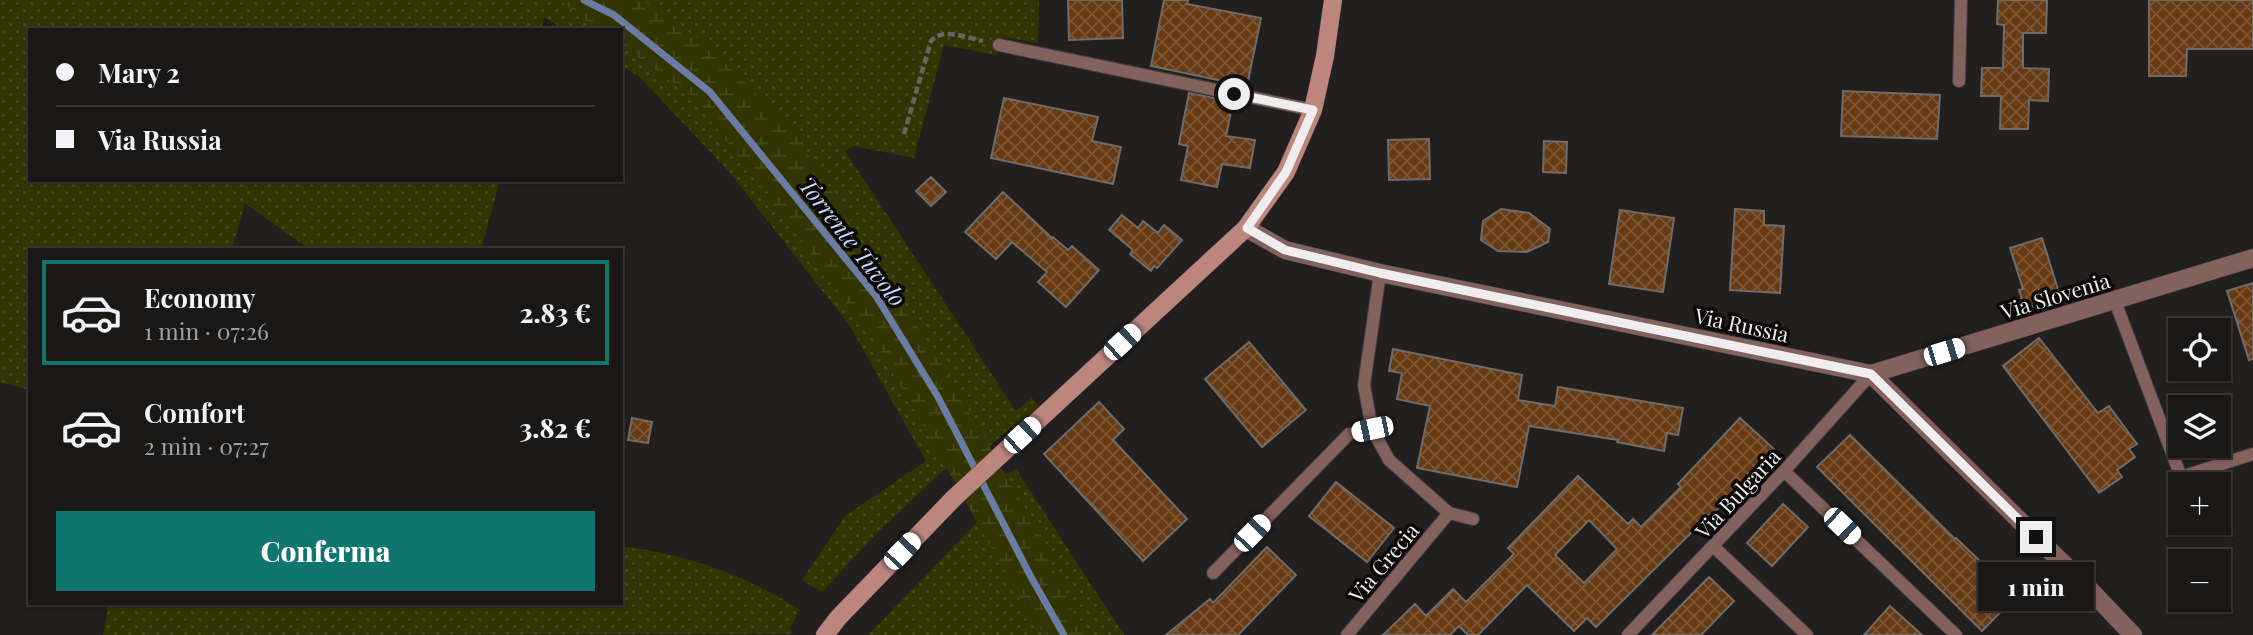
<!DOCTYPE html>
<html lang="it">
<head>
<meta charset="utf-8">
<style>
	:root { --surface:#1a1817; --page:#232120; --text:#f1f3f6; --muted:#9fa0a1; --line:#383736; --accent:#0f766e }
	body { margin:0; font-family:"Playfair Display",serif; background:var(--page); color:var(--text); height:100vh; display:flex; flex-direction:column; font-size:26px; white-space:nowrap }
	* { box-sizing:border-box; margin:0 }
	p { font-size:23px; color:var(--muted) }
	.icon { flex:none; width:38px; height:38px; fill:none; stroke:currentColor; stroke-width:2; stroke-linecap:round; stroke-linejoin:round }
	.map { position:relative; flex:1; overflow:hidden }
	.panel { position:absolute; left:28px; top:248px; width:595px; height:357px; display:flex; flex-direction:column; background:var(--surface); border-radius:0px; box-shadow:0 2px 5px #0004,0 0 0 2px var(--line) }
	.panel>* { flex:none }
	.banner { position:absolute; left:28px; top:28px; width:595px; height:154px; border-radius:0px; box-shadow:0 2px 5px #0004,0 0 0 2px var(--line); display:grid; align-content:center; height:154px; padding:0 28px; background:var(--surface) }
	.fabs { position:absolute; left:2168px; top:318px; display:grid; gap:14px }
	.fabs a { display:grid; place-items:center; width:63px; height:63px; border-radius:0px; background:var(--surface); box-shadow:0 2px 5px #0004,0 0 0 2px var(--line); font-size:35px }
	.end { position:absolute; width:32px; height:32px; margin:-16px; border:9px solid #efeded; background:#111; box-shadow:0 0 0 4px #111 }
	.from { border-radius:50% }
	.bubble { position:absolute; height:49px; border-radius:0px; background:var(--surface); box-shadow:0 2px 5px #0004,0 0 0 2px var(--line); font-size:23px; font-weight:800; line-height:49px; text-align:center }
	.car { position:absolute; width:21px; height:42px; margin:-21px -10px; border-radius:9px; box-shadow:0 0 5px 2px #0007; background:linear-gradient(#fff 24%,#345 0 40%,#fff 0 76%,#345 0 86%,#fff 0) }
	.banner b { display:flex; align-items:center; gap:24px; height:66px; font-size:26px }
	.banner b+b { border-top:2px solid var(--line) }
	.banner i { width:18px; height:18px; background:var(--text) }
	ul { padding:12px 0 0; list-style:none }
	li { display:flex; align-items:center; gap:21px; height:105px; margin:0 14px 10px; padding:0 14px; border:4px solid transparent; border-radius:0px }
	li div { flex:1 }
	li b { display:block; font-size:26px }
	li em { font-style:normal; font-weight:800 }
	li.active { border-color:var(--accent) }
	li>.icon { width:63px; height:63px; stroke-width:1.5 }
	.action { display:flex; gap:14px; margin-top:auto; padding:14px 28px }
	.action a { flex:1; height:80px; border-radius:0px; background:var(--accent); color:#fff; font-size:28px; font-weight:800; line-height:80px; text-align:center }
	.map>svg:first-child { display:block }
	.grass { fill:url(#grass-dots) }
	.wetland { fill:url(#wetland-marsh) }
	.lines { fill:none; stroke-linecap:round; stroke-linejoin:round }
	.stream { stroke:#6a7ca4; stroke-width:7 }
	.building { fill:url(#building-cross-hatch); stroke:#6e6b69; stroke-width:2; fill-rule:evenodd }
	.lane-casing { stroke:#3f3d3c; stroke-width:14 }
	.street-casing { stroke:#3f3d3c; stroke-width:19 }
	.secondary-casing { stroke:#3f3d3c; stroke-width:19 }
	.path { stroke:#666464; stroke-width:4.5; stroke-dasharray:7 3.5; stroke-linecap:butt }
	.lane { stroke:#83615c; stroke-width:12 }
	.street { stroke:#83615c; stroke-width:18 }
	.secondary { stroke:#bc857e; stroke-width:18 }
	.route { stroke:#efeded; stroke-width:9 }
	.labels { text-anchor:middle; dominant-baseline:central; stroke-width:7; stroke-linejoin:round; paint-order:stroke }
	.street-label { font-size:21px; fill:#efeded; stroke:#0b0a09 }
	.water-label { font-size:23px; font-style:italic; fill:#c8d9fd; stroke:#0b0a09 }
</style>
</head>
<body>
<div class="map">
<svg width="2253" height="635" viewBox="0 0 2253 635">
	<defs>
		<pattern id="grass-dots" width="8" height="8" patternUnits="userSpaceOnUse" patternTransform="scale(1.75)"><rect width="8" height="8" fill="#323501"/><path d="M2 2h.1M6 6h.1" fill="none" stroke="#46491a" stroke-width="1.8" stroke-linecap="round"/></pattern>
		<pattern id="wetland-marsh" width="20" height="14" patternUnits="userSpaceOnUse" patternTransform="scale(1.75)"><rect width="20" height="14" fill="#323501"/><path d="M1 5h8M5 5V1M11 12h8M15 12V8" fill="none" stroke="#46491a"/></pattern>
		<pattern id="building-cross-hatch" width="8" height="8" patternUnits="userSpaceOnUse" patternTransform="scale(1.75)"><rect width="8" height="8" fill="#673a14"/><path d="M0 0l8 8M0 8l8-8" fill="none" stroke="#7d5736"/></pattern>
	</defs>
	<rect width="100%" height="100%" fill="#22201f"/>
	<path class="grass" d="M0,0H559L600,30H565L544,17L541,30H30V180H500L481,250H310L245,203L232,250H30V390L0,382Z
		M641,0H1039L1038,43L1002,37L997,55L944,45L914,158L854,146L845,151L1016,411L1032,398L1039,406L989,446L942,364L796,135L709,46Z
		M621,45L695,99L876,343L947,467L874,536L822,592L802,580L845,516L926,461L850,326L731,174L640,77L621,66Z
		M1016,469L1124,635H1083L1034,524L1006,475Z
		M978,521L1021,600L1045,635H868Z
		M621,546C686,554 746,575 800,610L789,629L794,634L103,635L109,604H621Z"/>
	<path class="wetland" d="M559,0H641L649,4L709,46L796,135L942,364L989,446L1034,524L1083,635H1045L1021,600L876,343L695,99L621,45V30H600Z"/>
	<g class="lines">
		<path class="stream" d="M584,0L614,15L710,92L876,296L938,397L1031,577L1064,635"/>
	</g>
	<path class="building" d="M1068,0H1122L1123,38L1069,40Z
		M1164,0H1188L1187,4L1261,18L1247,86L1151,66Z
		M1998,0H2047L2046,33H2023V68L2049,69L2048,101L2029,100L2028,129H2000L2001,96H1981L1982,68H2003L2004,25L1997,24Z
		M2149,0H2253V49H2187L2186,76H2149Z
		M1843,91L1940,95L1937,139L1841,136Z
		M1189,93L1233,102L1226,136L1255,140L1250,168L1222,164L1217,187L1181,180L1188,146L1179,144Z
		M1004,98L1098,117L1092,141L1121,147L1113,184L991,158Z
		M1429,139L1430,179L1389,180L1388,140Z
		M1544,141L1567,142L1566,173L1543,172Z
		M931,177L946,192L931,206L916,191Z
		M1003,192L1052,238L1053,237L1068,250L1072,246L1099,270L1066,307L1038,282L1047,272L1012,242L996,259L965,232Z
		M1501,209L1529,213L1550,229L1548,242L1527,252L1498,251L1481,240L1483,221Z
		M1735,209L1764,211V225L1784,226L1780,293L1730,290Z
		M1620,210L1674,218L1663,292L1609,284Z
		M1122,215L1138,228L1143,221L1158,233L1164,225L1182,240L1157,268L1154,266L1151,271L1130,254L1133,250L1109,230Z
		M2042,238L2061,299L2025,310L2019,290L2023,289L2010,248Z
		M2253,283V359L2249,360L2227,291Z
		M2039,338L2098,413L2109,406L2137,444L2129,449L2135,457L2117,470L2122,477L2099,493L2003,366Z
		M1249,342L1306,410L1262,447L1205,379Z
		M1393,349L1522,375L1518,400L1555,406L1558,387L1683,408L1678,435L1667,433L1664,451L1617,442L1618,440L1529,426L1517,487L1417,468L1430,406L1397,399L1402,373L1389,371Z
		M1099,402L1124,429L1113,440L1187,519L1143,561L1044,454Z
		M632,418L652,422L648,443L628,440Z
		M1740,418L1774,449L1712,515L1710,514L1596,627L1587,618L1574,631L1527,585L1478,635H1468L1459,626L1450,635H1383L1415,604L1426,616L1453,589L1466,602L1514,554L1508,548L1578,476L1628,524L1633,519L1641,527L1681,487L1678,484ZM1589,520L1617,549L1584,583L1555,555Z
		M1850,435L1955,539L1956,538L2016,596L1982,631L1817,467Z
		M1336,482L1394,528L1367,562L1309,516Z
		M1783,504L1808,527L1772,566L1747,543Z
		M1267,547L1296,575L1238,635H1166L1210,599L1213,603Z
		M1709,577L1734,601L1701,635H1652Z
		M1890,606L1922,635H1864Z"/>
	<g class="lines">
		<g class="lane-casing">
			<path id="lane" d="M999,45L1313,110
				M1959,81L1961,0
				M1380,273L1364,385L1372,429L1389,460L1449,513L1473,519
				M2115,301L2181,477L2253,454
				M1784,471L1956,635
				M1713,546L1807,635
				M1213,573L1349,434L1372,429
				M1347,635L1449,513
				M1628,635L1784,471L1871,374"/>
		</g>
		<g class="street-casing">
			<path id="street" d="M1246,228L1285,250L1380,273L1871,374L2091,591L2133,635
				M1871,374L2253,258"/>
		</g>
		<g class="secondary-casing">
			<path id="secondary" d="M825,635L838,618L954,498L1246,228L1286,172L1313,110L1325,56L1333,0"/>
		</g>
		<path class="path" d="M904,134L931,41C943,27 967,38 983,41"/>
		<use href="#lane" class="lane"/>
		<use href="#street" class="street"/>
		<use href="#secondary" class="secondary"/>
	</g>
	<g class="lines">
		<path class="route" d="M1234,94L1313,110L1286,172L1247,228L1285,250L1380,273L1871,374L2036,537"/>
	</g>
	<g class="labels">
		<g class="street-label">
			<text transform="translate(2055 295) rotate(-17)">Via Slovenia</text>
			<text transform="translate(1742 324) rotate(12)">Via Russia</text>
			<text transform="translate(1737 493) rotate(-47)">Via Bulgaria</text>
			<text transform="translate(1383 562) rotate(-50)">Via Grecia</text>
		</g>
		<g class="water-label">
			<text transform="translate(853 241) rotate(52)">Torrente Tuvolo</text>
		</g>
	</g>
</svg>
<div class="fabs">
<a><svg class="icon" aria-label="locate" viewBox="0 0 24 24"><circle cx="12" cy="12" r="6"/><path d="M12 2v4M12 18v4M2 12h4M18 12h4"/></svg></a>
<a><svg class="icon" aria-label="layers" viewBox="0 0 24 24"><path d="M12 4l9 5-9 5-9-5zM3 14l9 5 9-5"/></svg></a>
<a>+</a>
<a>−</a>
</div>
<i class="end from" style="left:1234px;top:94px"></i>
<i class="end" style="left:2036px;top:537px"></i>
<div class="bubble" style="left:1978px;top:562px;width:116px">1 min</div>
<i class="car" style="left:1122px;top:342px;rotate:47deg"></i>
<i class="car" style="left:1944px;top:352px;rotate:73deg"></i>
<i class="car" style="left:1372px;top:429px;rotate:258deg"></i>
<i class="car" style="left:1022px;top:435px;rotate:47deg"></i>
<i class="car" style="left:1842px;top:526px;rotate:134deg"></i>
<i class="car" style="left:1252px;top:533px;rotate:44deg"></i>
<i class="car" style="left:902px;top:551px;rotate:44deg"></i>
<div class="banner">
<b><i class="from"></i>Mary 2</b>
<b><i></i>Via Russia</b>
</div>
<section class="panel">
<ul>
<li class="active"><svg class="icon" aria-label="car" viewBox="0 0 24 24"><path d="M5 17H2v-5l4-1 3-4h7l3 4 3 1v5h-3M9 17h6M6 11h13"/><circle cx="7" cy="17" r="2"/><circle cx="17" cy="17" r="2"/></svg><div><b>Economy</b><p>1 min · 07:26</p></div><em>2.83 €</em></li>
<li><svg class="icon" aria-label="car" viewBox="0 0 24 24"><path d="M5 17H2v-5l4-1 3-4h7l3 4 3 1v5h-3M9 17h6M6 11h13"/><circle cx="7" cy="17" r="2"/><circle cx="17" cy="17" r="2"/></svg><div><b>Comfort</b><p>2 min · 07:27</p></div><em>3.82 €</em></li>
</ul>
<div class="action"><a>Conferma</a></div>
</section>
</div>
</body>
</html>
